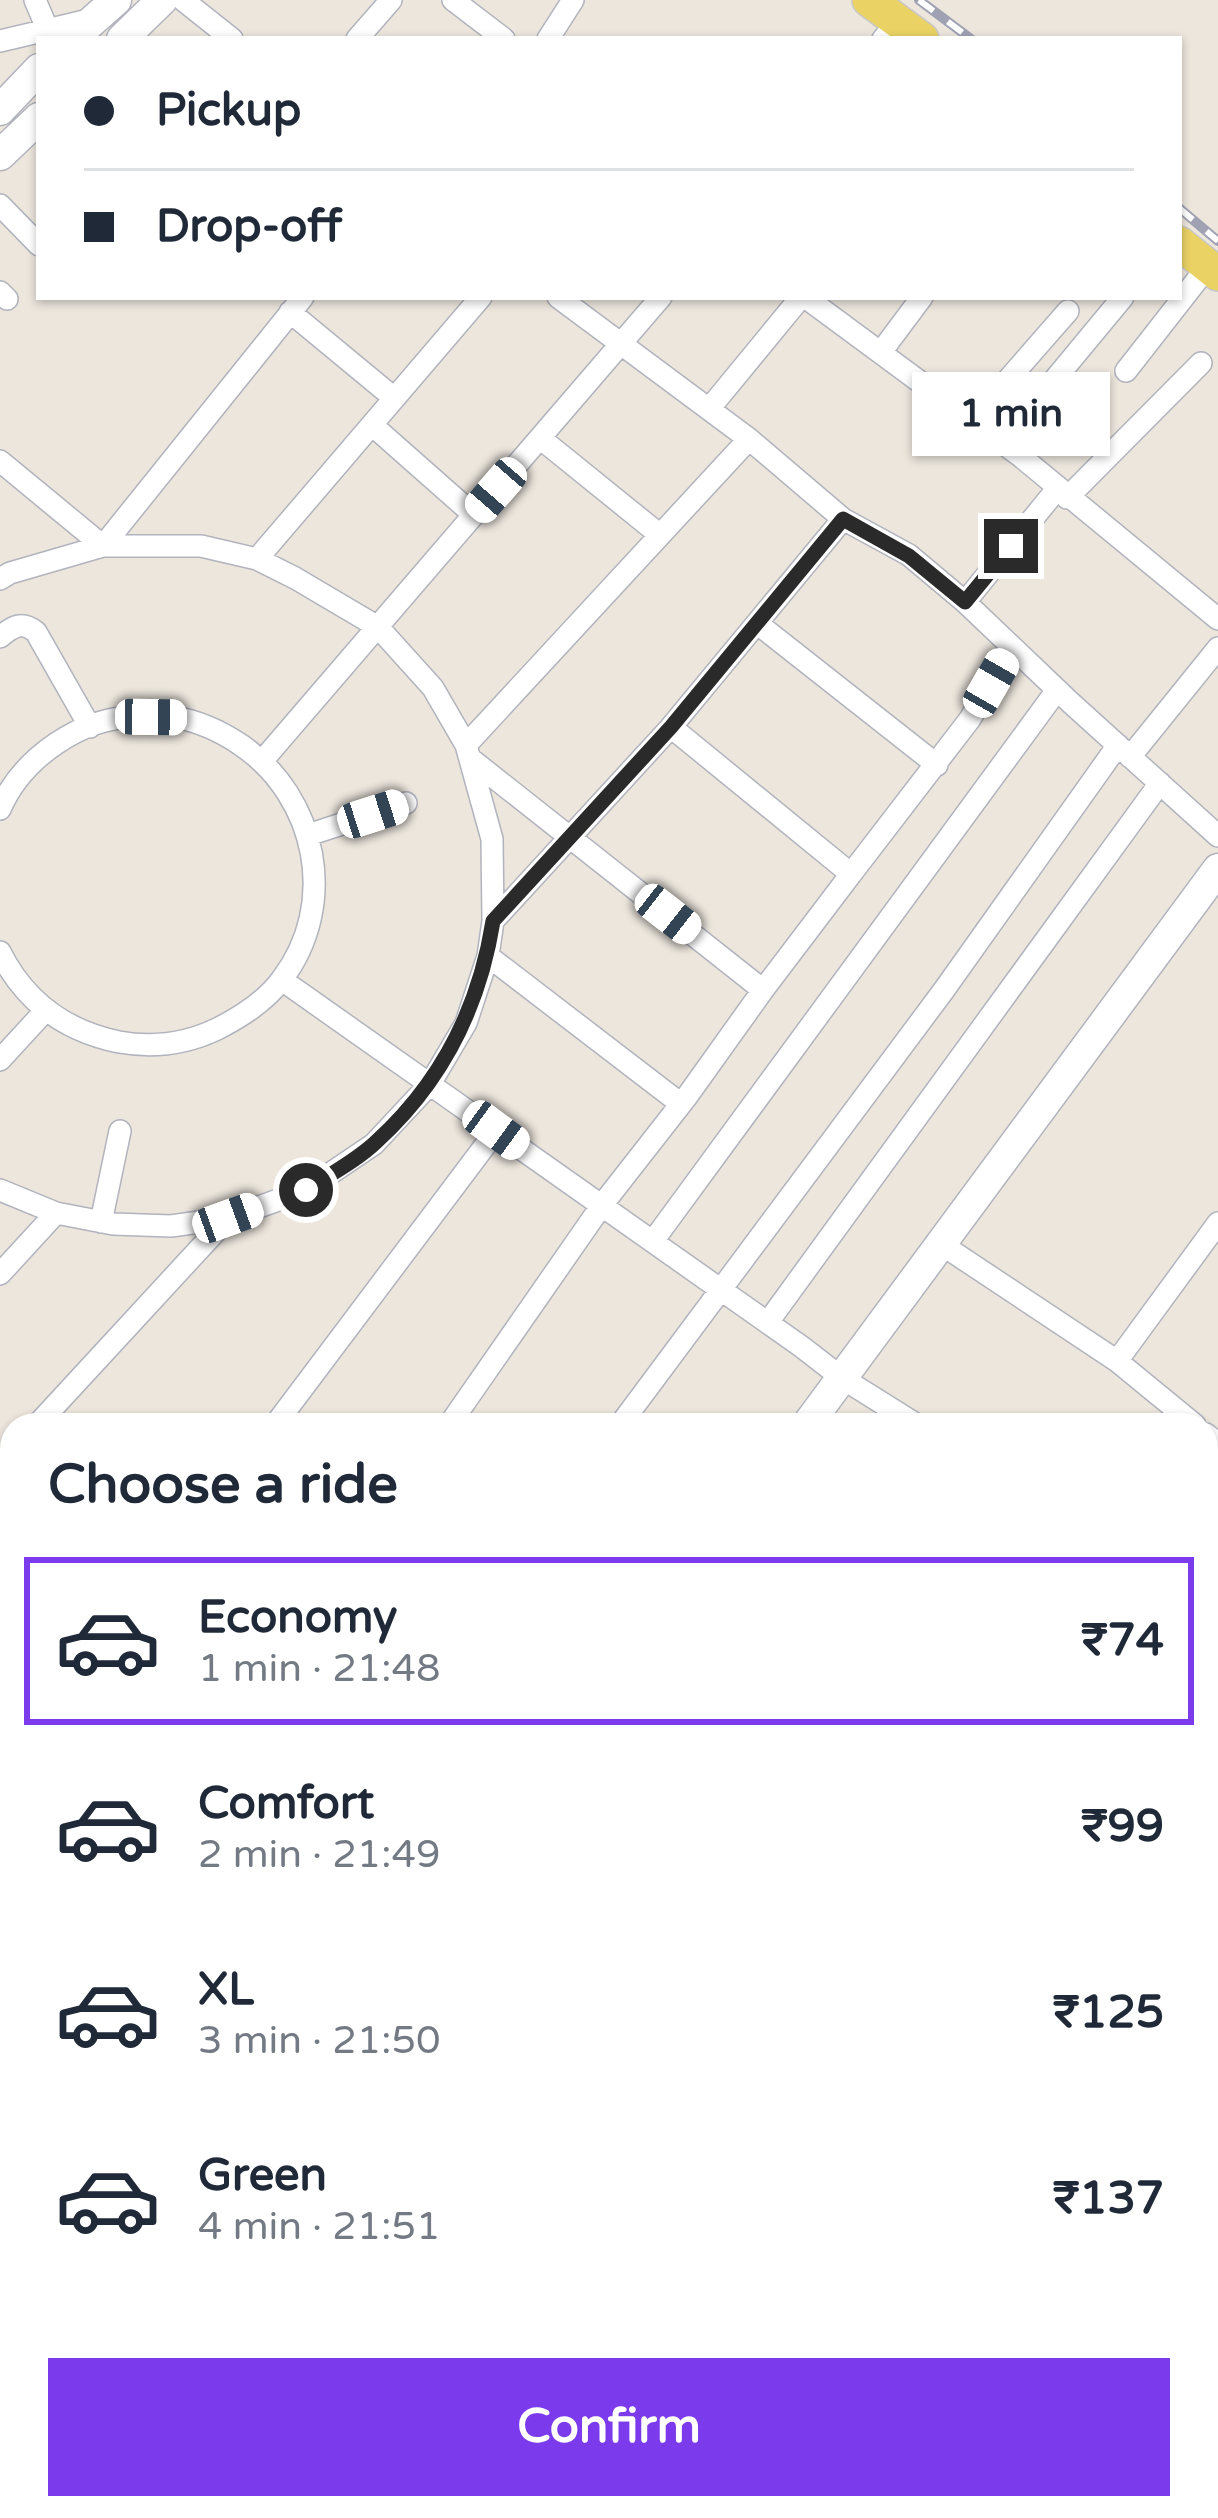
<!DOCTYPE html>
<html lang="en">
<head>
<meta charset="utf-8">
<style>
	:root { --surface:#fff; --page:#f6f6f7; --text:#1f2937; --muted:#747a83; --line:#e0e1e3; --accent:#7c3aed }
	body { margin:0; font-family:"Varela Round",sans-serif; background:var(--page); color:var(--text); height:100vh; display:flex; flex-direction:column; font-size:45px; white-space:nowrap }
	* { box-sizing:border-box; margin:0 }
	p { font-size:39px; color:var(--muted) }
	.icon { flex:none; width:66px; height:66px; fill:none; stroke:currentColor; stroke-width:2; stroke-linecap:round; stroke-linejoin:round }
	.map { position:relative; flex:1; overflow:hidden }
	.drawer { position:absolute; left:0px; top:1413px; width:1218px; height:1107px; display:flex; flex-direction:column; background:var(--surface); border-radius:36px 36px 0 0; box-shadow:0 3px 9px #0004 }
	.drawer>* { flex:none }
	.guide { position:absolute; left:36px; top:36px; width:1146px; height:264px; border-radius:0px; box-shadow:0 3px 9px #0004; display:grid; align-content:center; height:264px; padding:0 48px; background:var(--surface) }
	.end { position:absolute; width:54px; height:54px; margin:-27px; border:15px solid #2a2a2a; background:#fff; box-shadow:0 0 0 6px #fff }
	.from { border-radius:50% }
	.bubble { position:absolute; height:84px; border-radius:0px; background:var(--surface); box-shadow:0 3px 9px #0004; font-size:39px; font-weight:800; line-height:84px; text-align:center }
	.car { position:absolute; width:36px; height:72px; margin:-36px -18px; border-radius:15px; box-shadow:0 0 9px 3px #0007; background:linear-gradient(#fff 24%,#345 0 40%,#fff 0 76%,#345 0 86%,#fff 0) }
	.guide b { display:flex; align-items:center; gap:42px; height:114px; font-size:45px }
	.guide b+b { border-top:3px solid var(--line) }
	.guide i { width:30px; height:30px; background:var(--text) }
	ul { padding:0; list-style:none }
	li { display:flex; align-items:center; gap:36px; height:168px; margin:0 24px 18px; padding:0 24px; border:6px solid transparent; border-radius:0px }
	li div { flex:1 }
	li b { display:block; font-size:45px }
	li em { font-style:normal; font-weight:800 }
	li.current { border-color:var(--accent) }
	li>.icon { width:108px; height:108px; stroke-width:1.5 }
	h2 { padding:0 48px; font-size:54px; line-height:144px }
	.action { display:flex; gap:24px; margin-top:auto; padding:24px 48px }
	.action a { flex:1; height:138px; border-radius:0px; background:var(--accent); color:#fff; font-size:48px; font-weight:800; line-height:138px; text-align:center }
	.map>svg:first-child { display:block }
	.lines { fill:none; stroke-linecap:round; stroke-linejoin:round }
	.street-casing { stroke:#b1b3bd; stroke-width:24 }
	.secondary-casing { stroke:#b1b3bd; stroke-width:33 }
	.primary-casing { stroke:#c8c8c8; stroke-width:36 }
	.street { stroke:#fff; stroke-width:21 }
	.secondary { stroke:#fff; stroke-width:30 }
	.primary { stroke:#ead264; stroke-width:33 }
	.rail-casing { stroke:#a0a2b4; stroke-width:10 }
	.rail { stroke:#fff; stroke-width:6; stroke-dasharray:18; stroke-linecap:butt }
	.route { stroke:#2a2a2a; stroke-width:15 }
</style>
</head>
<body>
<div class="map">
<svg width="1218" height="2518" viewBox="0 0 1218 2518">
	<rect width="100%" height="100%" fill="#ece6dd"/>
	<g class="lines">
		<g class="street-casing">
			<path id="street" d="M35,0L47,28
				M183,0L232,39
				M453,0L504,39
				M357,39L391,0
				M548,39L573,0
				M883,39L899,21
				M0,41L93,19
				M0,205L39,245
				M0,292L7,299
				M558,297L749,439L843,519L909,555L965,602L1071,703L1218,836
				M805,297L1019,455L1218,619
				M290,312L394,398
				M881,352L922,297
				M1126,371L1208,266
				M709,409L801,297
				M972,421L1068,311
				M372,425L474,515
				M540,438L660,535
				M1002,443L1123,297
				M0,461L103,546L303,297
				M1067,498L1201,363
				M257,559L481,297
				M0,579L10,573L103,546H201L257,559L295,578L378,627L433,688L466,745L492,839L493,921L488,956L466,1023L430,1084L374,1144L306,1190L228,1218L171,1226L113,1224L56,1213L0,1190
				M965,602L1057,489
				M758,624L937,765
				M0,637C13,626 22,621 36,632L90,727
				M671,727L851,874L970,719L1012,647
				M466,745L749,439
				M1130,757L1218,648
				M263,760L661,297
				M472,760L763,990L851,874
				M0,809C22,758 82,716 138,717C149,717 163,715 174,717C198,721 222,732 241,745C317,797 339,904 282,979C266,1001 241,1017 217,1029C186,1044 153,1048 119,1042C65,1031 25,1002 0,952
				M308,835L406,803
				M493,921L671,727L843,519
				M488,956L681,1104
				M282,980L802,1347L842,1378L917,1425
				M0,1060L45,1011
				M101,1222L120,1131
				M653,1241L1057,690
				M941,1244L1117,1361L1195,1425
				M0,1274L56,1213
				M768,1322L1160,783
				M1117,1361L1218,1223
				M37,1425L228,1218
				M275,1425L496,1131
				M449,1425L602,1205L688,1095L763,990
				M620,1425L944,990L1118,745
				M1206,1434L1218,1444
				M0,1465L12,1452
				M1206,1489L1218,1472
				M0,1550L12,1558
				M1206,1655L1218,1663
				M0,1831L12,1813
				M1206,1845L1218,1853
				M1206,2038L1218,2046
				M0,2051L12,2035
				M1206,2241L1218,2249
				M0,2286L12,2295
				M1206,2428L1218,2435
				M1206,2448L1218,2477
				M717,2508V2518
				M810,2508L812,2518
				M1040,2508L1041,2518
				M1147,2508L1150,2518
				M248,2518L249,2508
				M455,2518L456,2508
				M903,2518L938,2511L937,2508"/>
		</g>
		<g class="secondary-casing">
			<path id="secondary" d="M72,39L116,0
				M122,39L162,0
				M0,110L39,69
				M0,155L39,118
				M807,1425L1218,869
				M0,2516L12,2500"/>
		</g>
		<g class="primary-casing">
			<path id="primary" d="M869,0L922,39
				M1179,243L1218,274"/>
		</g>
		<use href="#street" class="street"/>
		<use href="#secondary" class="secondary"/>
		<use href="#primary" class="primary"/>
		<g class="rail-casing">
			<path id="rail" d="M919,0L971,39
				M1179,208L1218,241"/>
		</g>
		<use href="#rail" class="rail"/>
	</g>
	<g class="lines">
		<path class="route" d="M306,1190C329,1175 356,1161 376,1142C442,1082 479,1009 493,921L671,727L843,519L909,556L965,602L1011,546"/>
	</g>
</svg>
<i class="end from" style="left:306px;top:1190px"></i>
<i class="end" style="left:1011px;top:546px"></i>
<div class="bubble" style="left:912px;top:372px;width:198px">1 min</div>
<i class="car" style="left:496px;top:490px;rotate:221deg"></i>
<i class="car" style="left:991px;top:683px;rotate:30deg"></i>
<i class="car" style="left:151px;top:717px;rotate:91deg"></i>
<i class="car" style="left:373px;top:814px;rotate:72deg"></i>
<i class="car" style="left:668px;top:914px;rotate:128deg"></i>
<i class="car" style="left:496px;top:1130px;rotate:126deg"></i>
<i class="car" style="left:228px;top:1218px;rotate:70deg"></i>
<div class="guide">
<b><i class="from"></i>Pickup</b>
<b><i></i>Drop-off</b>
</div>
<section class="drawer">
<h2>Choose a ride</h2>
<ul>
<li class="current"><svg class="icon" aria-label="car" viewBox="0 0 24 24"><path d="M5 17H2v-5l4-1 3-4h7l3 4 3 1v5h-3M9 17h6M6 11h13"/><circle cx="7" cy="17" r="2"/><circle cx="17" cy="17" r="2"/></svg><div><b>Economy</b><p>1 min · 21:48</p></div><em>₹74</em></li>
<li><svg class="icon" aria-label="car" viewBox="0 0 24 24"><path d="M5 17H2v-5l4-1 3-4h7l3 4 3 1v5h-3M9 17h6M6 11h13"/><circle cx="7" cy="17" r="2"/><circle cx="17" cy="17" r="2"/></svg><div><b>Comfort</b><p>2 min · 21:49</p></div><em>₹99</em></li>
<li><svg class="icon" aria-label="car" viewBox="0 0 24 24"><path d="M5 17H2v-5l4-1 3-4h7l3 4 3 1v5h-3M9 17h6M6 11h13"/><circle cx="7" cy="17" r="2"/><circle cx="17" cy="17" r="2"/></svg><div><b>XL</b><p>3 min · 21:50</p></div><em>₹125</em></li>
<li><svg class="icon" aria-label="car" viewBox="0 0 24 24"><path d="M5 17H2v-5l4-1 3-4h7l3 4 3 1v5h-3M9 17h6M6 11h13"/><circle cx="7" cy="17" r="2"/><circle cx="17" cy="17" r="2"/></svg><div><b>Green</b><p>4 min · 21:51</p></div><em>₹137</em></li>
</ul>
<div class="action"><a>Confirm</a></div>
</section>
</div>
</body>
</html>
